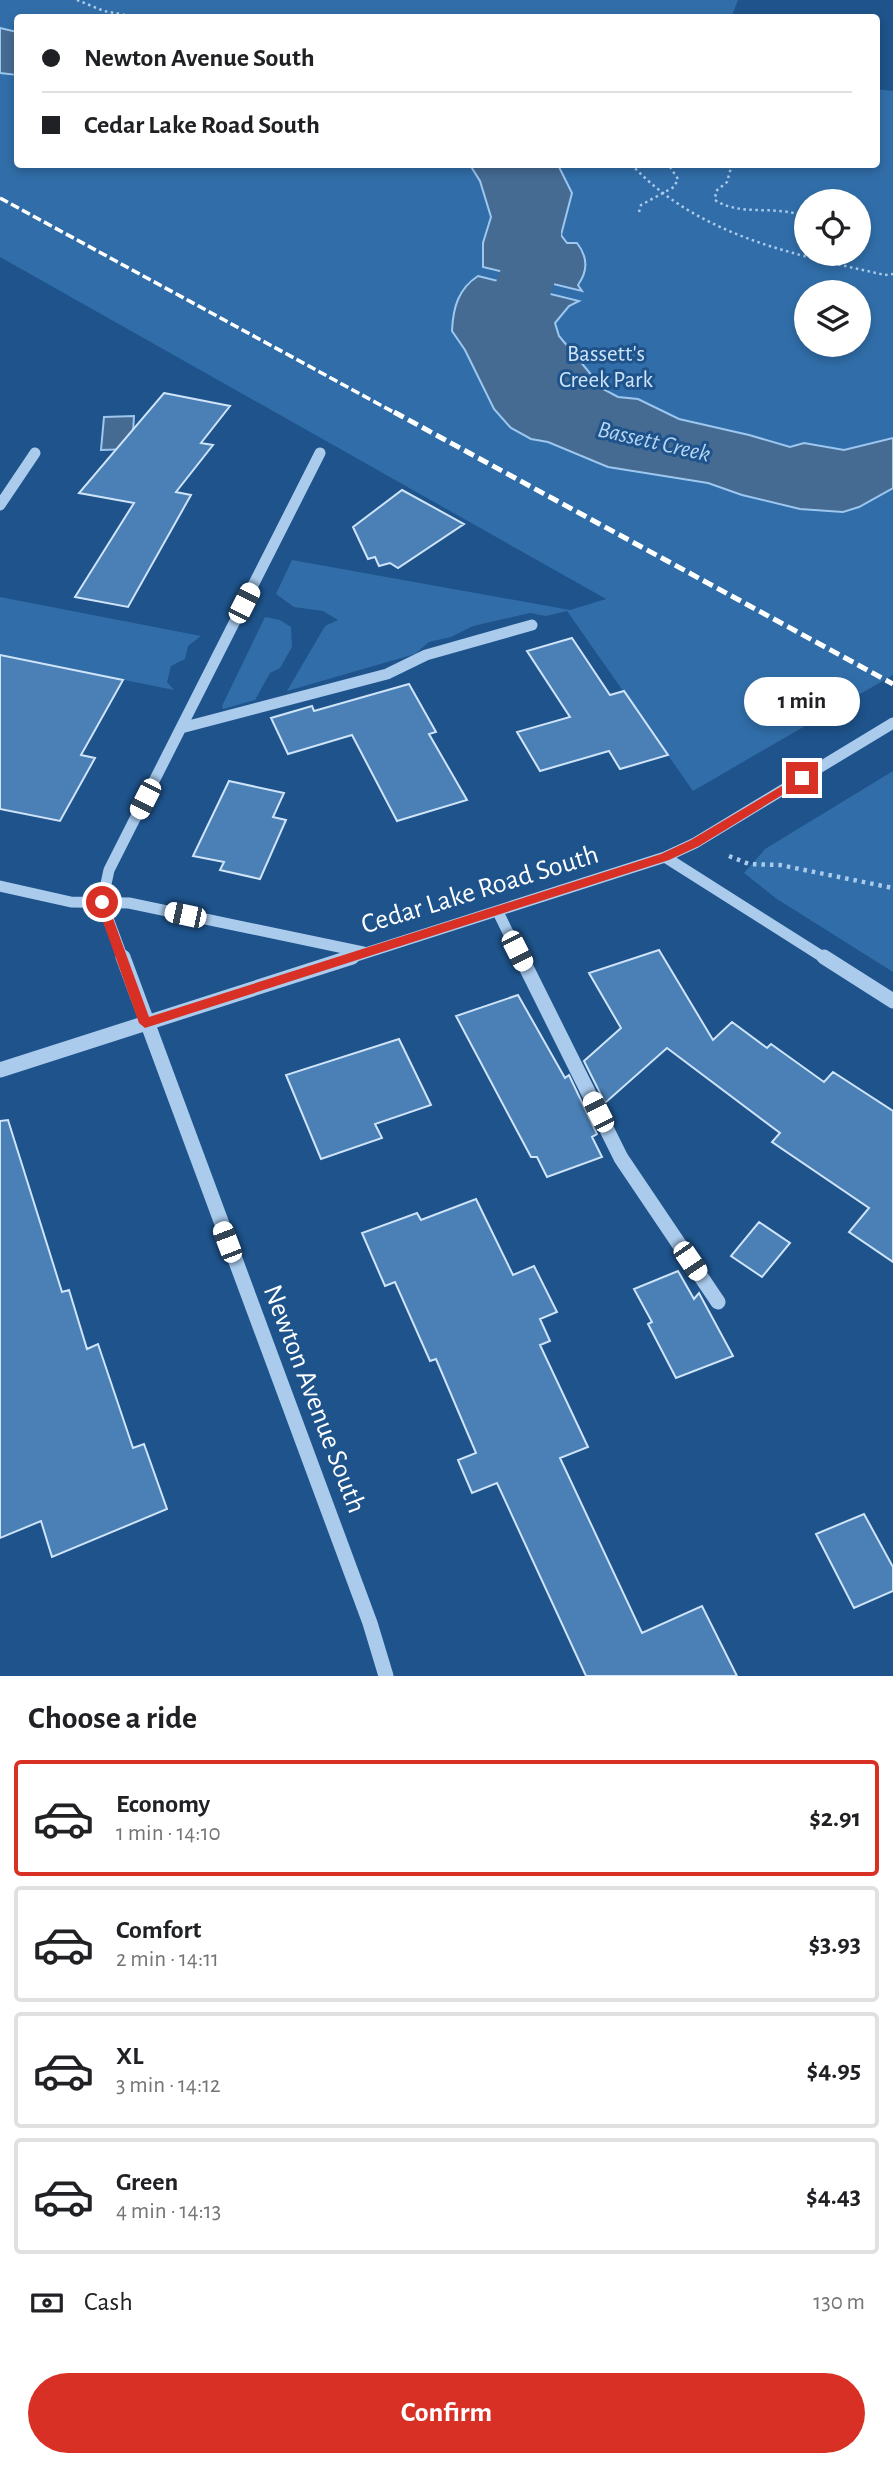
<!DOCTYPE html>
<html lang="en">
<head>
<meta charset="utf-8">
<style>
	:root { --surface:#fff; --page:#f2f2f2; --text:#202124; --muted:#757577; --line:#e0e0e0; --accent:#d93025 }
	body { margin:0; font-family:"Alegreya Sans",sans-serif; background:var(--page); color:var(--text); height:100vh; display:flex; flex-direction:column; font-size:26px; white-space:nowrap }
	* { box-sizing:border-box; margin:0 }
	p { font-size:23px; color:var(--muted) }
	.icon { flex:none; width:38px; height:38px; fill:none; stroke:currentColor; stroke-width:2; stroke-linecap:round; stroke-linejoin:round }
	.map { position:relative; height:1676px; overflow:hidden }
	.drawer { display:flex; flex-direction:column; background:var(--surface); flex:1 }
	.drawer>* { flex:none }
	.guide { position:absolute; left:14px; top:14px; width:866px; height:154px; border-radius:7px; box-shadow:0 4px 10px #0003; display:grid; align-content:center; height:154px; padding:0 28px; background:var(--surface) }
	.controls { position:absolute; left:794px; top:189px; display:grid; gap:14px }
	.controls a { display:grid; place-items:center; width:77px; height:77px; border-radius:50%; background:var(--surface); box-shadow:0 4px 10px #0003; font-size:35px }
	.end { position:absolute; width:32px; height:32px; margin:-16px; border:9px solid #d93025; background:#fff; box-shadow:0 0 0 4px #fff }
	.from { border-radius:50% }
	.bubble { position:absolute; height:49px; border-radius:24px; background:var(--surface); box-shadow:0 4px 10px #0003; font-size:23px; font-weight:700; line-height:49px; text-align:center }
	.car { position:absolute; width:21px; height:42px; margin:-21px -10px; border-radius:9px; box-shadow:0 0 5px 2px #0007; background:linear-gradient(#fff 24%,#345 0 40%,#fff 0 76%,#345 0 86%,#fff 0) }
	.guide b { display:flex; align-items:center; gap:24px; height:66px; font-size:26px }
	.guide b+b { border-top:2px solid var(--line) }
	.guide i { width:18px; height:18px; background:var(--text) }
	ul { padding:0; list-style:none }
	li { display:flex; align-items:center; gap:21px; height:116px; margin:0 14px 10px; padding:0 14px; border:4px solid var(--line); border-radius:7px }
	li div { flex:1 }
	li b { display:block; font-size:26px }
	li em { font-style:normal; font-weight:700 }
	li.on { border-color:var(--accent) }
	li>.icon { width:63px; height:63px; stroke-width:1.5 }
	h2 { padding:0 28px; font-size:32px; line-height:84px }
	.pay { display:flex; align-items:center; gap:18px; height:77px; padding:0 28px; font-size:26px }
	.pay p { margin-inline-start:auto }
	.primary-button { display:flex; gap:14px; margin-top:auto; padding:14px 28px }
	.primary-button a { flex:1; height:80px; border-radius:42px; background:var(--accent); color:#fff; font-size:28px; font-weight:700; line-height:80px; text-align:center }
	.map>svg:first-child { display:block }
	.green { fill:#316ea9; fill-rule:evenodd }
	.water { fill:#456b93; stroke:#9dc7ee; stroke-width:2 }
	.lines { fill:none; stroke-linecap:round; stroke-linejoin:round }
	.river { fill:#456b93; fill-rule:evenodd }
	.building { fill:#4a80b5; stroke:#cfe4f9; stroke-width:2 }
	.path-far1 { stroke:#aacbec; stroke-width:2.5; stroke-dasharray:2.5 3.5; stroke-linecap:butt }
	.path { stroke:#aacbec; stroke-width:4.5; stroke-dasharray:3.5 5; stroke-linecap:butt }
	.minor-far1 { stroke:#aacbec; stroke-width:11 }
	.minor { stroke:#aacbec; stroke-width:15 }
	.rail-far1 { stroke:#fff; stroke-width:3.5; stroke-dasharray:9 3.5; stroke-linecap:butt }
	.rail { stroke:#fff; stroke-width:5; stroke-dasharray:11 5; stroke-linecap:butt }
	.route { fill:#d93025 }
	.labels { text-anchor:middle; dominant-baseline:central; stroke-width:6; stroke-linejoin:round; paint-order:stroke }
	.far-park-label { font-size:23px; fill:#cfe4f9; stroke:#1e538b }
	.far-water-label { font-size:24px; font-style:italic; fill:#b6d5f3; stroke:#1e538b }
	.street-label { font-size:28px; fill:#fff; stroke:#1e538b }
</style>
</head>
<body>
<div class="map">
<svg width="893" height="1676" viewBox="0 0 893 1676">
	<rect width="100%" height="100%" fill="#1e538b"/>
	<path class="green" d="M0,0H738L731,18H18V164H877V89L893,91V675L693,791L567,611L546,616L530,613L473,626L451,637L429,642L415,654L287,691L325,626L338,620L323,611L294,607L276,594L292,560L570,610L606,599L0,257ZM807,201H859V254H807ZM807,292H859V345H807Z
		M0,597L201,636L188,646L185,659L171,666L167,682L174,690L0,655Z
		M265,617L280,620L291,627L292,647L280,668L270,673L255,700L223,709L222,706Z
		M893,771V972L777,899L744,873L765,849Z"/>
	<path class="water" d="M0,28L17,32V75L0,73Z
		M470,165H558L572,193L561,235L567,243H577C588,257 588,271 578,285L582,291L483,267V243L491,217L480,181Z
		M478,276L579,301L569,306L555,323L559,336L603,389L618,397L638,399L679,419L749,435L790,447L804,443L844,450L893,438V488L859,507L843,512L800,509L742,495L708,483L608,467L548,442L531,439L511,428L494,409L465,350L452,331C453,308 458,289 478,276Z
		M134,416L132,449L101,450L104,417Z"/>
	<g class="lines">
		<path class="river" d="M496,164H551L561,191V264L543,316V345L569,391L560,405L537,410L514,405L481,345L483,316L503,264L505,191Z"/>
	</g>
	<path class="building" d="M164,393L230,406L201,443L213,445L176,492L191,495L128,607L75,597L134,503L79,493Z
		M402,490L464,524L398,568L390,563L379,566L375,557L368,559L353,527Z
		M572,638L610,695L624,691L668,755L620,769L609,751L540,771L517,732L570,717L527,651Z
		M0,655L123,680L81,755L95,758L60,821L0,809Z
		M409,684L436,732L429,734L467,800L397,821L352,735L288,754L271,718L312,706L314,711Z
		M229,781L284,793L273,817L286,820L260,879L220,870L224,862L193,856Z
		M659,950L713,1040L732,1022L767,1048L771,1044L824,1082L833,1072L893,1111V1262L849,1232L869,1208L772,1142L780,1133L667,1048L605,1103L584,1061L621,1028L589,973Z
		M518,995L565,1078L569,1075L597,1134L592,1137L602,1157L547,1177L537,1157H531L456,1016Z
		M399,1039L431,1105L375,1124L382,1138L321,1159L286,1075Z
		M8,1120L62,1292L69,1290L87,1349L98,1344L133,1448L144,1444L167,1509L52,1557L41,1521L0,1538V1121Z
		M476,1199L513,1275L534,1266L557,1312L540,1319L550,1341L540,1345L588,1447L560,1458L642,1633L702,1606L737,1676H586L497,1483L472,1493L458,1460L476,1453L436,1359L430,1361L395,1282L385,1286L362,1233L417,1213L421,1220Z
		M759,1222L790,1243L762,1277L731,1256Z
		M678,1271L694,1299L699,1293L733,1356L676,1378L648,1324L652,1322L634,1289Z
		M864,1514L893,1567V1591L854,1608L816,1534Z"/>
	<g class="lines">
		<path class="path-far1" d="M77,0L104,11L142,18
			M631,164C698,236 792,254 885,275L893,274
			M732,164L727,182L716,191L715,200C743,218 777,203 807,218
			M639,212L641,205L674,187L678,179L668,164"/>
		<path class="path" d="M729,856L749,864L780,865L893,888"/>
		<path class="minor-far1" d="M0,505L35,453
			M181,728L387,674L426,655L532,625
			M665,857L826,959
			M0,886L71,902L129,903L363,952
			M498,912L521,959
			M123,959L102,902L109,870L320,453
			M347,959L665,857L695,843L893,723"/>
		<path class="minor" d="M123,957L370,1623L386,1676
			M521,957L621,1158L718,1302
			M824,957L893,1001
			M0,1070L352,957"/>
		<path class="rail-far1" d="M0,198L397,414"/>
		<path class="rail" d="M394,412L893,684"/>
	</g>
	<path class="route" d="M802,774L807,778L805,781L699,846L669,860L145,1028L139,1023L96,902L102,898L107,902L149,1017L661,854L691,840Z"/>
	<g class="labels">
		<g class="far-park-label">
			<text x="606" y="354">Bassett's<tspan x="606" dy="26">Creek Park</tspan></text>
		</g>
		<g class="far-water-label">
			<text transform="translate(654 442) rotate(13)">Bassett Creek</text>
		</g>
		<g class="street-label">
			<text transform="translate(480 890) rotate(-17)">Cedar Lake Road South</text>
			<text transform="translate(314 1399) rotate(69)">Newton Avenue South</text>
		</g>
	</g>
</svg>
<div class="controls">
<a><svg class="icon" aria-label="locate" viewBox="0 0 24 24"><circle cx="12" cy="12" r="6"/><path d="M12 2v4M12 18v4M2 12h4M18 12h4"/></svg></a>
<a><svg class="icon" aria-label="layers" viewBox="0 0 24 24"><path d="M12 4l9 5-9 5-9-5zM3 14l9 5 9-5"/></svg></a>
</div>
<i class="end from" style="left:102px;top:902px"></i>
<i class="end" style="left:802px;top:778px"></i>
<div class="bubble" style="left:744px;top:677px;width:116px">1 min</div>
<i class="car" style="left:244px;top:603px;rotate:27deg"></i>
<i class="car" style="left:145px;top:799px;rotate:207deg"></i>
<i class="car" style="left:185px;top:915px;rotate:282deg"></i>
<i class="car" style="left:517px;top:951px;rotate:153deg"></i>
<i class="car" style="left:598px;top:1112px;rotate:333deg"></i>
<i class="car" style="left:227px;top:1242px;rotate:339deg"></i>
<i class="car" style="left:690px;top:1261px;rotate:146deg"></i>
<div class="guide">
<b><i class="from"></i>Newton Avenue South</b>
<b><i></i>Cedar Lake Road South</b>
</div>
</div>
<section class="drawer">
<h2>Choose a ride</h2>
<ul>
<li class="on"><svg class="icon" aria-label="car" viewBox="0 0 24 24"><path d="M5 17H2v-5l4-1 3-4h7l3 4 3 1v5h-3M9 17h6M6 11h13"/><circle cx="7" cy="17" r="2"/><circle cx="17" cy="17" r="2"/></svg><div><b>Economy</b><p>1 min · 14:10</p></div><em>$2.91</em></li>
<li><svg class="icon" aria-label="car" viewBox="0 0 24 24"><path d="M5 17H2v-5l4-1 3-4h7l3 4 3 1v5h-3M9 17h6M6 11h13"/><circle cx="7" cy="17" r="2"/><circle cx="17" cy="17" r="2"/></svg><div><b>Comfort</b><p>2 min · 14:11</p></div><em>$3.93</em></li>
<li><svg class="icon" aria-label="car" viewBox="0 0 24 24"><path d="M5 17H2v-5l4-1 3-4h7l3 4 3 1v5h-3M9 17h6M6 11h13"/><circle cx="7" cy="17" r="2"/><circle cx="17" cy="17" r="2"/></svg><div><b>XL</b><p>3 min · 14:12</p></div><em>$4.95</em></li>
<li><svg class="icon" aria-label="car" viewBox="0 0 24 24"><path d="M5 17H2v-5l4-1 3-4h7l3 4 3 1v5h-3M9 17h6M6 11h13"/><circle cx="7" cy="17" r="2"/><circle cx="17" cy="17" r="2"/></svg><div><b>Green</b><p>4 min · 14:13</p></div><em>$4.43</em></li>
</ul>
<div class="pay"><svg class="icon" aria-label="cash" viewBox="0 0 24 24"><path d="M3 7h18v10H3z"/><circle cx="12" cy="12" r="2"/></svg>Cash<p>130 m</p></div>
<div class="primary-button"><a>Confirm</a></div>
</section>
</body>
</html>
